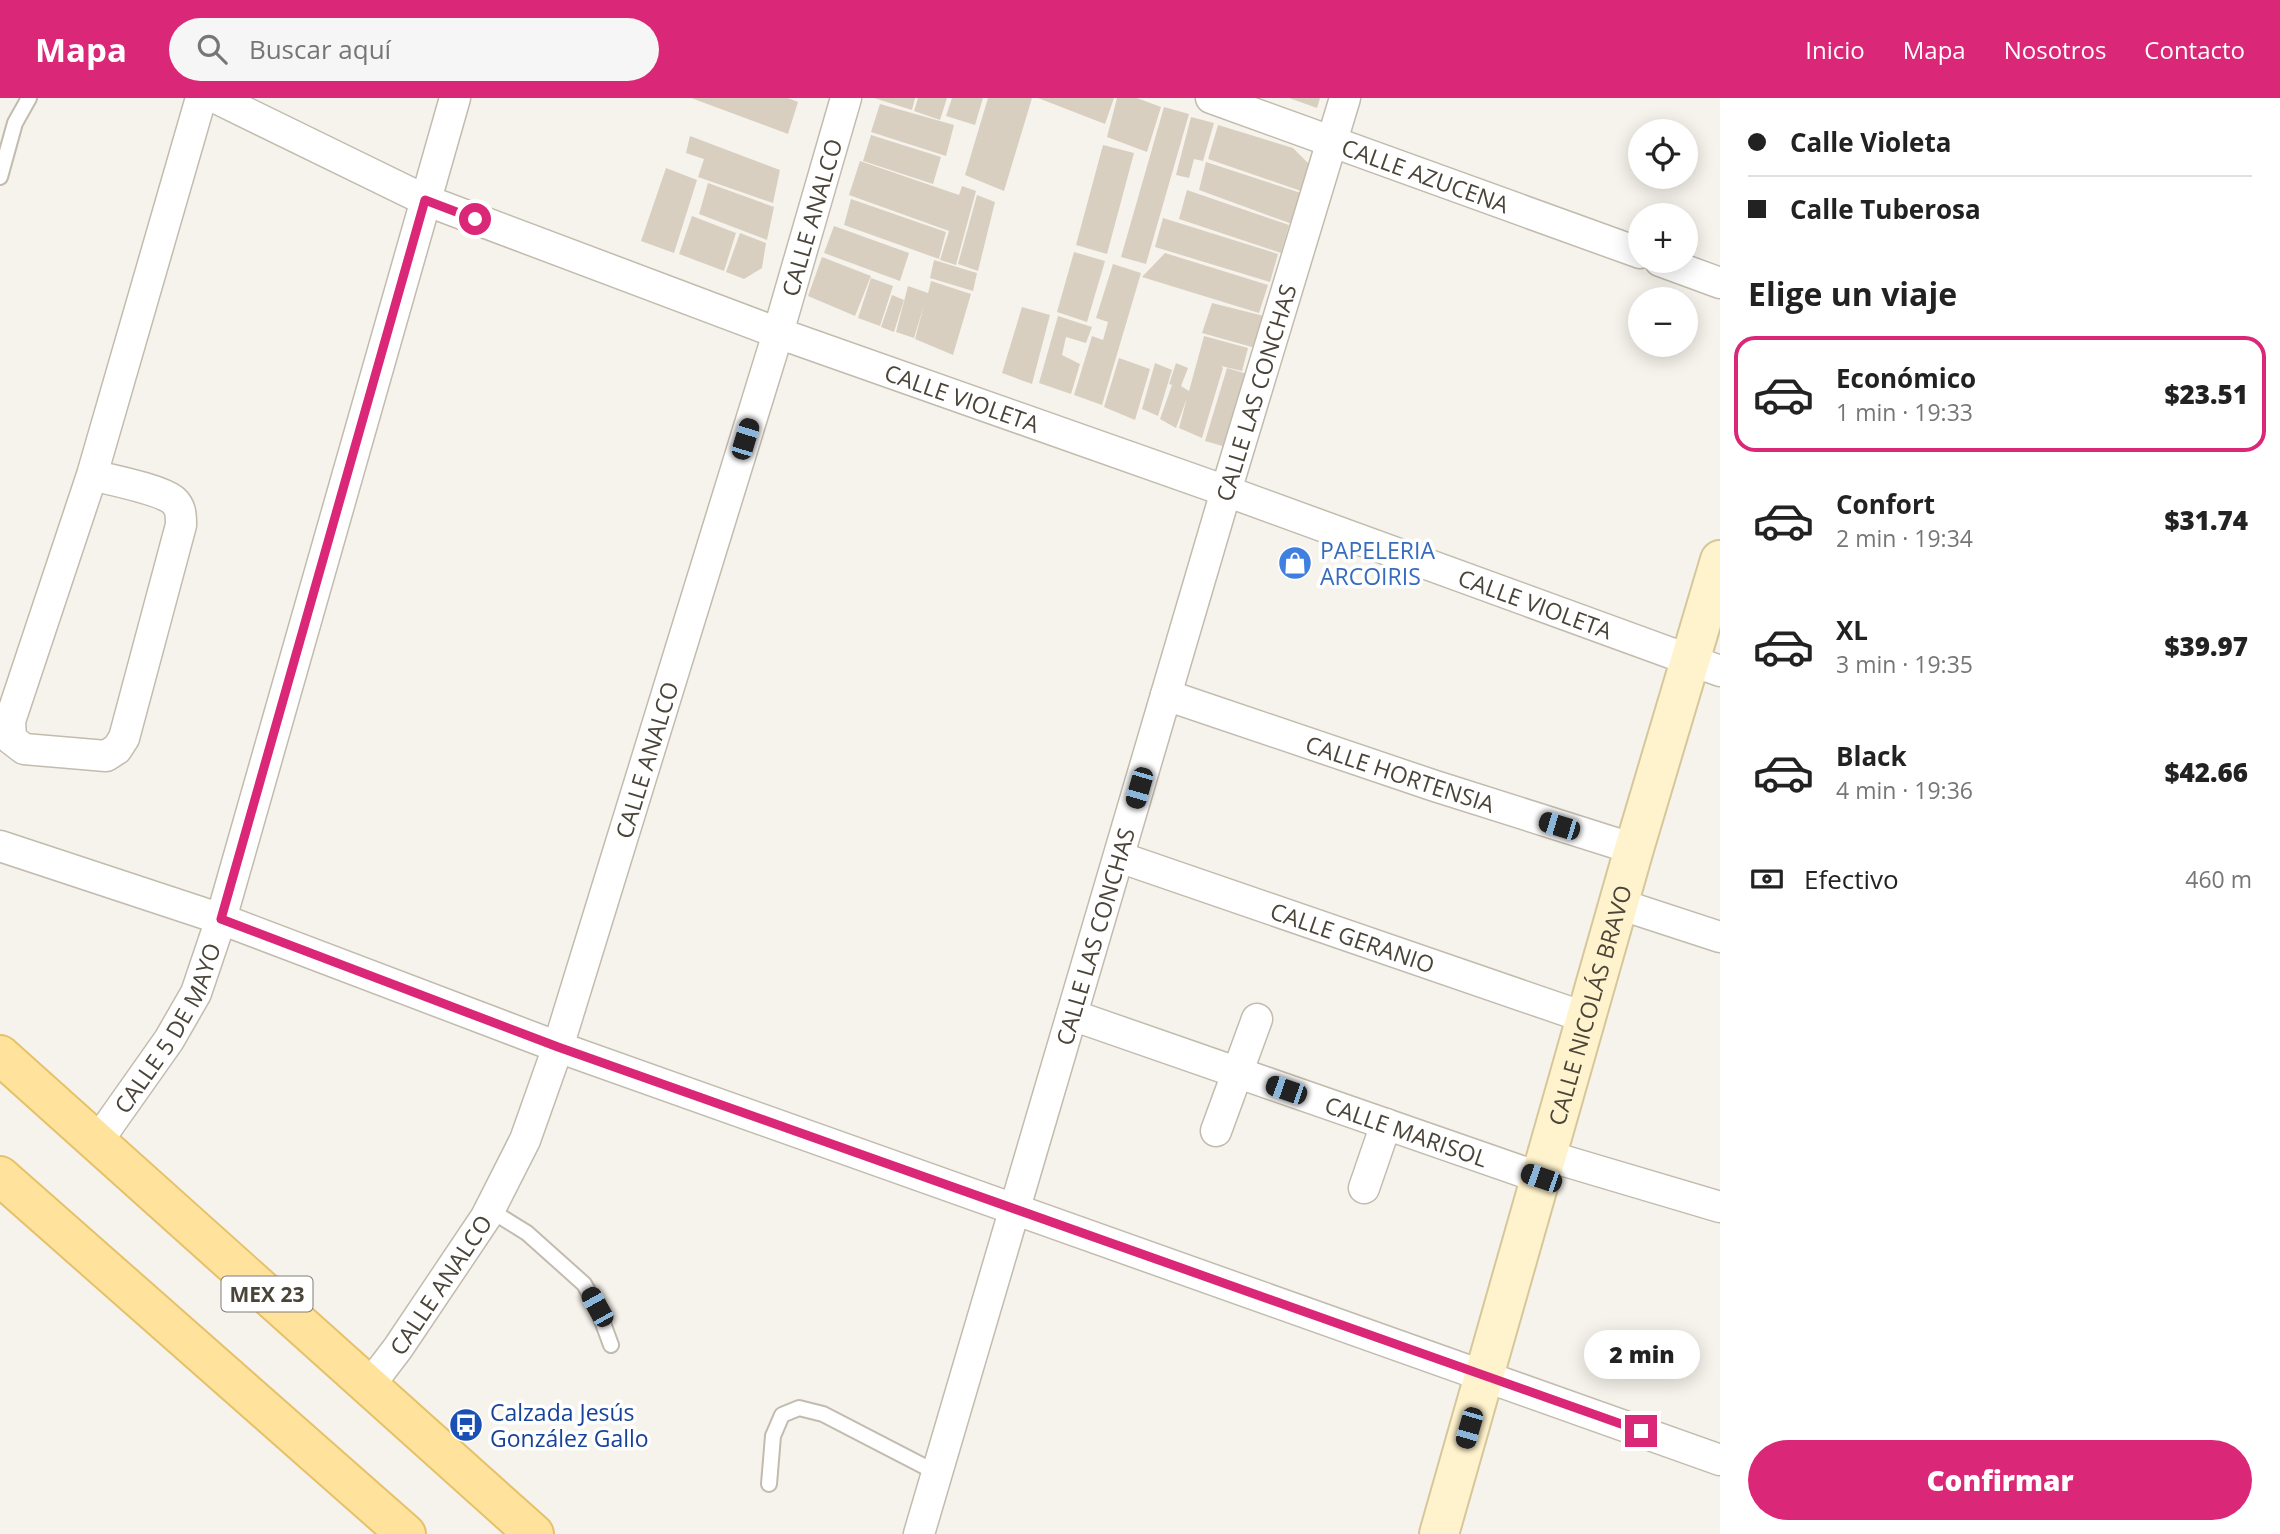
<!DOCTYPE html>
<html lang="es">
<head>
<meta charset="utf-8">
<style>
	:root { --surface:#fff; --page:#f6f6f6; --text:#222; --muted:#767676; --line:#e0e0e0; --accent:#db2777 }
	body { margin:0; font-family:"Open Sans",sans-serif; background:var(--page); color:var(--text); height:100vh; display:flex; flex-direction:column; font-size:26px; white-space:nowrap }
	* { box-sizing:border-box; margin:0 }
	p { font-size:23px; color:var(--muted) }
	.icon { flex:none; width:38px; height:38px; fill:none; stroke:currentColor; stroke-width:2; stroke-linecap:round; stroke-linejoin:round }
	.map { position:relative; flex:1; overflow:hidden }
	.panel { display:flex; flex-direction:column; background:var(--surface); width:560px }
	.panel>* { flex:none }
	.hud { display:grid; align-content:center; height:154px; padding:0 28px; background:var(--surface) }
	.tools { position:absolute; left:1628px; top:21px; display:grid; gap:14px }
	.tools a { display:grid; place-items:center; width:70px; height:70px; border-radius:50%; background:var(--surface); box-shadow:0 4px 18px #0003; font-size:35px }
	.end { position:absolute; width:32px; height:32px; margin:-16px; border:9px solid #db2777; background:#fff; box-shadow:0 0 0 4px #fff }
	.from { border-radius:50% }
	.bubble { position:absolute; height:49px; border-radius:24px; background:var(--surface); box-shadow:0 4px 18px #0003; font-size:23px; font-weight:800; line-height:49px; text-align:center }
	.car { position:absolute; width:21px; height:42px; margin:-21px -10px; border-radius:9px; box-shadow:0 0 5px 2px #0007; background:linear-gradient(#222 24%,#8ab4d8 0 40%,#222 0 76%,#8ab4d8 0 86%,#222 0) }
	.hud b { display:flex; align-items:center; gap:24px; height:66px; font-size:26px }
	.hud b+b { border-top:2px solid var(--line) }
	.hud i { width:18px; height:18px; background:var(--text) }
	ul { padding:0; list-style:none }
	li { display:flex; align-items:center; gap:21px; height:116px; margin:0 14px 10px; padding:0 14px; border:4px solid transparent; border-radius:21px }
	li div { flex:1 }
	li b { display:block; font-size:26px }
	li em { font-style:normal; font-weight:800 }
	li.current { border-color:var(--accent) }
	li>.icon { width:63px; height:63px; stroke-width:1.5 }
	h2 { padding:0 28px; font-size:32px; line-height:84px }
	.pay { display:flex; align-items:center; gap:18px; height:77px; padding:0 28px; font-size:26px }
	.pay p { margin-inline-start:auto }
	.primary-button { display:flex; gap:14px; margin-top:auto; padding:14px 28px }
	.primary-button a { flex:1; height:80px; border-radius:42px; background:var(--accent); color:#fff; font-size:28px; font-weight:800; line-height:80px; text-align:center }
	header { display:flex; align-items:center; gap:42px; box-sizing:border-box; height:98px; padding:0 35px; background:var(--accent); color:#fff }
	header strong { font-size:33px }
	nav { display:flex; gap:38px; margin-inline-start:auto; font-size:24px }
	.search { width:490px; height:63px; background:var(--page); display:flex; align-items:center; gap:18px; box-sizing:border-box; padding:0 24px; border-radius:38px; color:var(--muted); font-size:26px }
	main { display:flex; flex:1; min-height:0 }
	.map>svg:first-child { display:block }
	.building { fill:#d8cfc1 }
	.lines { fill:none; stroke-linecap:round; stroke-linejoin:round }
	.lane-casing { stroke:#c2bbae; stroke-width:18 }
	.street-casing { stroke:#c2bbae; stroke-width:33 }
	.secondary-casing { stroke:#d6c79b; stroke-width:42 }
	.primary-casing { stroke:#e6c16a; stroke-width:42 }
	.lane { stroke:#fff; stroke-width:14 }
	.street { stroke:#fff; stroke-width:30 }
	.secondary { stroke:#fff3cd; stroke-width:38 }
	.primary { stroke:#ffe39c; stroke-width:38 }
	.route { stroke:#db2777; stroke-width:9 }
	.labels { text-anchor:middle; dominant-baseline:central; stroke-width:7; stroke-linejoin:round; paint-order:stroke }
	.shield { fill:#fff; stroke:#817c74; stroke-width:2 }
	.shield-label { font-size:21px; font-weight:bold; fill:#4b4439 }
	.street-label { font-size:23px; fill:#4b4439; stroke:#fff }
	.shop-label { font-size:23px; fill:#366cbe; stroke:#fff; text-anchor:start }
	.transit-label { font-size:23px; fill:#164399; stroke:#fff; text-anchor:start }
</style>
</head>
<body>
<header>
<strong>Mapa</strong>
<div class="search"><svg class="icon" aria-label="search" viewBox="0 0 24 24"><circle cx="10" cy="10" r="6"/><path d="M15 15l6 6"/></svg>Buscar aquí</div>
<nav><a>Inicio</a><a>Mapa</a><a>Nosotros</a><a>Contacto</a></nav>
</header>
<main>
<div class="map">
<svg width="1720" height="1436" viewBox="0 0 1720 1436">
	<rect width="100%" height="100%" fill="#f6f3ec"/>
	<path class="building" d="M691,0H788L798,4L788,36Z
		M874,0H915L912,12Z
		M918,0H947L940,22L914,13Z
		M952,0H983L975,27L946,18Z
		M988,0H1032L1004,93L965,77Z
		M1038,0H1114L1105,26Z
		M1117,0H1137L1161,9L1147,54L1107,39Z
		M1289,0H1320L1317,10Z
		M880,6L954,27L946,58L871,34Z
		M1164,9L1189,16L1146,166L1121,159Z
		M1191,19L1214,25L1203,63L1194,61L1189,80L1176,77Z
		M1218,27L1293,50L1310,67L1301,93L1208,61Z
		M871,37L941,59L933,86L863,63Z
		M690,38L780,72L773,105L698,79L704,61L686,55Z
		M1103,47L1134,55L1107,156L1076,147Z
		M860,63L959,97L962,88L976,93L956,167L940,162L949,133L849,97Z
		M1206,64L1301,95L1292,126L1199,92Z
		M666,70L697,82L674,155L641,143Z
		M708,85L774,109L767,142L699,116Z
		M1187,92L1289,127L1281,155L1179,121Z
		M977,97L995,104L978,173L958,166Z
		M851,101L946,134L939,161L844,127Z
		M692,118L736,135L724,173L679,156Z
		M1163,120L1278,156L1270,184L1155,149Z
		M834,128L909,155L900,183L824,155Z
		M740,135L766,145L762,170L744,181L726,174Z
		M1074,154L1105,163L1087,224L1057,214Z
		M1165,155L1268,187L1259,215L1142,179Z
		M822,159L871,178L855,218L808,198Z
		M934,162L977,175L973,193L930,180Z
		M1113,166L1141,175L1102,307L1074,297L1092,238L1103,242L1108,224L1096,220Z
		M871,180L893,188L880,228L858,220Z
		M931,183L971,196L953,257L915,241L924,207L914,240L896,234L908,188L928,195Z
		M892,197L904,202L894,234L881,229Z
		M1212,205L1268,219L1259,251L1202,235Z
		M1022,209L1050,217L1032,286L1002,275Z
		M1058,218L1092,229L1086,245L1066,239L1062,257L1080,266L1071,296L1039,285Z
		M1204,238L1248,250L1242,273L1221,268L1223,270L1202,340L1179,330L1187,300L1176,330L1160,321L1172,287L1169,286L1176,265L1188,270L1181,288L1189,293Z
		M1119,260L1150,271L1135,322L1104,309Z
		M1155,265L1172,272L1158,318L1142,311Z
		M1227,270L1254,278L1233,351L1205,343Z"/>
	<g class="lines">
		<g class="lane-casing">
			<path id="lane" d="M0,79L15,25L29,0
				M490,1112L527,1135L584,1186L597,1209L611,1247
				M769,1386L773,1338L782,1317L799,1310L823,1316L937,1375"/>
		</g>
		<g class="street-casing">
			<g id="street">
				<path id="s1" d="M216,0L425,102L778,235L1226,393L1720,573"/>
				<path id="s2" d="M1211,0L1640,155"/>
				<path d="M1660,163L1720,185"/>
				<path d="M92,377C111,382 159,391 173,402C181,409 181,417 181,427L124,640L117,651L106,658L24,651L11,641L10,623L92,377L201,0"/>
				<path id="s3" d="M1166,597L1435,688L1634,751"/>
				<path d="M0,748L221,821L558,949L1720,1362"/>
				<path id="s4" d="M1119,759L1587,920"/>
				<path d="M1619,806L1720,839"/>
				<path id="s5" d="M1072,917L1541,1080"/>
				<path d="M1216,1033L1257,921"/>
				<path id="s6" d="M97,1044L169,942L196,895L221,821L455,0"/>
				<path d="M1548,1058L1720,1109"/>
				<path d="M1364,1090L1386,1026"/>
				<path id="s7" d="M369,1288L398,1250L486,1119L525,1042L558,949L778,235L846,0"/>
				<path id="s8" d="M919,1436L1226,393L1345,0"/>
			</g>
		</g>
		<g class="secondary-casing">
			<g id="secondary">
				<path id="s9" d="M1439,1436L1634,751L1720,462"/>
			</g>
		</g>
		<g class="primary-casing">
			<path id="primary" d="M0,957L534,1436
				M0,1078L406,1436"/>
		</g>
		<use href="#lane" class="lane"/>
		<use href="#street" class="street"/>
		<use href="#secondary" class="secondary"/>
		<use href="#primary" class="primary"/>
	</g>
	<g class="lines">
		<path class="route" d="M475,121L425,102L221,821L558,949L1641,1333"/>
	</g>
	<defs>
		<g id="shop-disc" transform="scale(1.75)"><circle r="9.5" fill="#3f7fe0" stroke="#fff"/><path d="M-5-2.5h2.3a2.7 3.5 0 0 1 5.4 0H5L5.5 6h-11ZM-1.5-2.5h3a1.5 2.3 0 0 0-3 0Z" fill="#fff"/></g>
		<g id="bus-disc" transform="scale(1.75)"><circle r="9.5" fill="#1a4fb4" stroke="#fff"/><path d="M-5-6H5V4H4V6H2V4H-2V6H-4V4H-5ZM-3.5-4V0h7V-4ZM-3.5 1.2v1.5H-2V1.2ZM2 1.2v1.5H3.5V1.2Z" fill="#fff"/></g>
	</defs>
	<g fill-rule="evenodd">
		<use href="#shop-disc" x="1295" y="465"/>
		<use href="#bus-disc" x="466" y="1327"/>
	</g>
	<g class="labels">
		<rect class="shield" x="221.5" y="1178.5" width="91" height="35" rx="5"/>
		<g class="shield-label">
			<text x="267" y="1196">MEX 23</text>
		</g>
		<g class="street-label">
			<text stroke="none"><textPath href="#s2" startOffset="228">CALLE AZUCENA</textPath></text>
			<text stroke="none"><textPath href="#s7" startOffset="1258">CALLE ANALCO</textPath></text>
			<text stroke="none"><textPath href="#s8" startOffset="1190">CALLE LAS CONCHAS</textPath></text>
			<text stroke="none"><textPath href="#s1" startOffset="805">CALLE VIOLETA</textPath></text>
			<text stroke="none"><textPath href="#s1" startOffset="1414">CALLE VIOLETA</textPath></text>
			<text stroke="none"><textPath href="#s7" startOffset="691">CALLE ANALCO</textPath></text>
			<text stroke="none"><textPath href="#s3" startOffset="247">CALLE HORTENSIA</textPath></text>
			<text stroke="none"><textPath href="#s8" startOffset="623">CALLE LAS CONCHAS</textPath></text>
			<text stroke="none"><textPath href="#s4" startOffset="247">CALLE GERANIO</textPath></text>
			<text stroke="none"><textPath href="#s9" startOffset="550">CALLE NICOLÁS BRAVO</textPath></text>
			<text stroke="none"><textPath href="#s6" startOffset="135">CALLE 5 DE MAYO</textPath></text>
			<text stroke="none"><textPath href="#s5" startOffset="354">CALLE MARISOL</textPath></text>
			<text stroke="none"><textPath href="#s7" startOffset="124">CALLE ANALCO</textPath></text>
		</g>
		<g class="shop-label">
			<text x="1320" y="452">PAPELERIA<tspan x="1320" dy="26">ARCOIRIS</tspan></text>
		</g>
		<g class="transit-label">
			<text x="490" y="1314">Calzada Jesús<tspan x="490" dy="26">González Gallo</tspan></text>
		</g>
	</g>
</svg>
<div class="tools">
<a><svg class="icon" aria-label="locate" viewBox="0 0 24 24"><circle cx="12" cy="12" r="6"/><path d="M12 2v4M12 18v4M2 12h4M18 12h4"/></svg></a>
<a>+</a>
<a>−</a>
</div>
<i class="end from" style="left:475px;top:121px"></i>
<i class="end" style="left:1641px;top:1333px"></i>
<div class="bubble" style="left:1584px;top:1232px;width:116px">2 min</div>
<i class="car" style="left:745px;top:341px;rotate:17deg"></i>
<i class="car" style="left:1139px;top:690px;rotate:196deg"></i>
<i class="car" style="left:1559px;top:728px;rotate:287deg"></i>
<i class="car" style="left:1286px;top:992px;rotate:289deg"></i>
<i class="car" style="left:1541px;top:1080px;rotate:289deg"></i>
<i class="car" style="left:597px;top:1209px;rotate:331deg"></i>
<i class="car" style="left:1469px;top:1330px;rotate:196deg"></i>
</div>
<section class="panel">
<div class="hud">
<b><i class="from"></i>Calle Violeta</b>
<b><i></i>Calle Tuberosa</b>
</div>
<h2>Elige un viaje</h2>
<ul>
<li class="current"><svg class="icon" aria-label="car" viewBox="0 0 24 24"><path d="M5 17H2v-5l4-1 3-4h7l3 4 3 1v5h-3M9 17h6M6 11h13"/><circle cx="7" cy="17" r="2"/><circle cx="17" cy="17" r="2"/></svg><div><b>Económico</b><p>1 min · 19:33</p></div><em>$23.51</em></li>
<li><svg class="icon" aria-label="car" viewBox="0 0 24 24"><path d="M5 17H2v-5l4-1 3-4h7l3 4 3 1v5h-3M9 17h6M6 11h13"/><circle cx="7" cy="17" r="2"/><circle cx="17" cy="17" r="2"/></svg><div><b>Confort</b><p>2 min · 19:34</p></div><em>$31.74</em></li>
<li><svg class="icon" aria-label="car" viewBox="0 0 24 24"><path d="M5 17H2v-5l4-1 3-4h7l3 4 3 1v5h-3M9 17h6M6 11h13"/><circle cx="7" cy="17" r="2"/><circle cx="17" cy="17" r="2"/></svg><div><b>XL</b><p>3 min · 19:35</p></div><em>$39.97</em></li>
<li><svg class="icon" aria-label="car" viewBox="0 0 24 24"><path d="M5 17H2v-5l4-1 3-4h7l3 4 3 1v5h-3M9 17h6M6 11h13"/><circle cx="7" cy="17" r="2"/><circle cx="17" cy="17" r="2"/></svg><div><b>Black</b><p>4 min · 19:36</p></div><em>$42.66</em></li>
</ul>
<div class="pay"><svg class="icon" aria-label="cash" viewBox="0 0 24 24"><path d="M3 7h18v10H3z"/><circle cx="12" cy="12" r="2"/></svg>Efectivo<p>460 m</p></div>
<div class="primary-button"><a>Confirmar</a></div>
</section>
</main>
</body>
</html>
